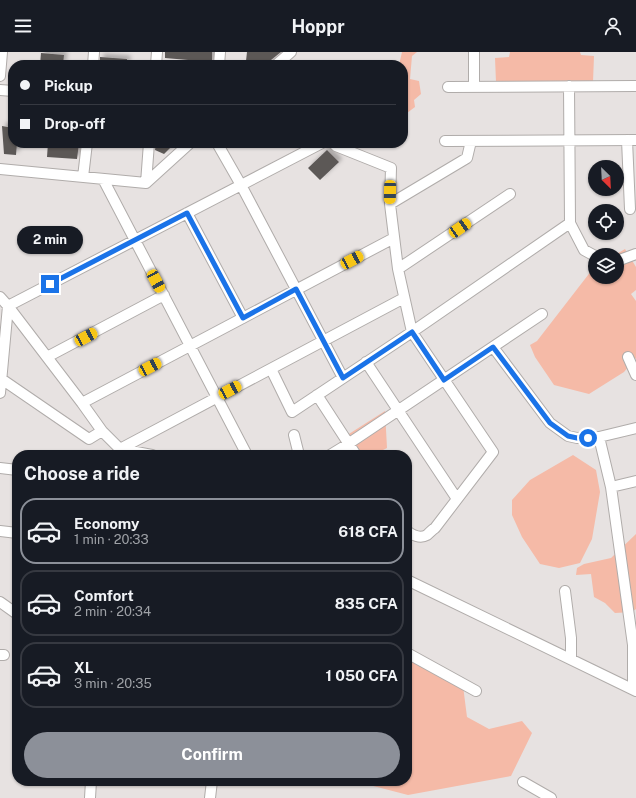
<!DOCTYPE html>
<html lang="en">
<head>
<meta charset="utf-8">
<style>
	:root { --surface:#171b24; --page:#20242c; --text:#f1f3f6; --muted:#9ea1a6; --line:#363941; --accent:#8c9099 }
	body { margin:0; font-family:"Public Sans",sans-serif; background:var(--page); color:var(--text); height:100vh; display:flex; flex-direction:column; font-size:15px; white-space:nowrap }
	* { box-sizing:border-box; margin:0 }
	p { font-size:13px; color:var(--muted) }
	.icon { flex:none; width:22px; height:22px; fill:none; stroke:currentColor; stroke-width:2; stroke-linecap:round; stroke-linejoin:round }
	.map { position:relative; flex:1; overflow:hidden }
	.drawer { position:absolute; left:12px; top:398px; width:400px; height:336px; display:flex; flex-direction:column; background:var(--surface); border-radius:16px; box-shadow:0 1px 3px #0004 }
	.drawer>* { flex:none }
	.guide { position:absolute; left:8px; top:8px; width:400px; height:88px; border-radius:16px; box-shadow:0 1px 3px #0004; display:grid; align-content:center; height:88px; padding:0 12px; background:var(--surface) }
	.needle { width:26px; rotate:156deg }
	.controls { position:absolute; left:588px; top:108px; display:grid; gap:8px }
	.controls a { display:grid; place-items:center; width:36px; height:36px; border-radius:50%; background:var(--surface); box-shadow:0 1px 3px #0004; font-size:20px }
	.end { position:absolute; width:18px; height:18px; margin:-9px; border:5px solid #1a73e8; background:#fff; box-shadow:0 0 0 2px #fff }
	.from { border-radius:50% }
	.bubble { position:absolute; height:28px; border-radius:14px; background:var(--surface); box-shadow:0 1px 3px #0004; font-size:13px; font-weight:700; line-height:28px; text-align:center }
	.car { position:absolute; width:12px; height:24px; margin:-12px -6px; border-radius:5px; box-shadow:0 0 3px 1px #0007; background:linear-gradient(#f5c518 24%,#345 0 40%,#f5c518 0 76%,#345 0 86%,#f5c518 0) }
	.guide b { display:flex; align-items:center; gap:14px; height:38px; font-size:15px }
	.guide b+b { border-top:1px solid var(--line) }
	.guide i { width:10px; height:10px; background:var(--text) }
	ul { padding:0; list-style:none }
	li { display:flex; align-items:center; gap:12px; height:66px; margin:0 8px 6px; padding:0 4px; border:2px solid var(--line); border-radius:16px }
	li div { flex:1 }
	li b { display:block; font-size:15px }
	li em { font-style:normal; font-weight:700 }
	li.selected { border-color:var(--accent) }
	li>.icon { width:36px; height:36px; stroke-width:1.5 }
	h2 { padding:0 12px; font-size:18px; line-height:48px }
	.button { display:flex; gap:8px; margin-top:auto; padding:8px 12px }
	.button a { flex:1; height:46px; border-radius:24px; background:var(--accent); color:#fff; font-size:16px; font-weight:700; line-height:46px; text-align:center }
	header { display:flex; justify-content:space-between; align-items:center; height:52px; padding:0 12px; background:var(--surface); font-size:18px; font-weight:700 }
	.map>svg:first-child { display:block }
	.green { fill:#f5baa7 }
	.building { fill:#5c5857; filter:url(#shadow) }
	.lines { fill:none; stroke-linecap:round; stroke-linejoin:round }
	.minor-casing { stroke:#b0acaa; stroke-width:12 }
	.minor { stroke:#fff; stroke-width:10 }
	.route { stroke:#1a73e8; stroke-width:5 }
</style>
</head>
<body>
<header><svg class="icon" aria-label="menu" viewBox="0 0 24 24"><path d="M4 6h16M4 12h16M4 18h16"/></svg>Hoppr<svg class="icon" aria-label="person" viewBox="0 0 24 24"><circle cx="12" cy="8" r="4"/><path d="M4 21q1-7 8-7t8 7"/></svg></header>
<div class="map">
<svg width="636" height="746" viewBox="0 0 636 746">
	<defs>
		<filter id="shadow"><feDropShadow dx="3.5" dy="-3.5" stdDeviation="2" flood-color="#0004"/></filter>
	</defs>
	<rect width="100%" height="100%" fill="#e7e2e1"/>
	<path class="green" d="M402,0H417L412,4L410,27L419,29L421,42L414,48L415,55L407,61L403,56V13H399Z
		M510,0H580L581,3L594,4L593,30H496L495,6L509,5Z
		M625,197L636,215V238L631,242L636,249V306L624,320L589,342L554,333L535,305L530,293L537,289L595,214V225H617V203H615Z
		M385,359L387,396L373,403H335L341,387Z
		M573,403L596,418L600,440L592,487L580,511L559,516L540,512L522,485L512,463V448L530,428Z
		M636,482V557L632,560L615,561L605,551L594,545L591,522L576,523L577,516L584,512L611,506Z
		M407,603L462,626L467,665L489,677L522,669L532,681L511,724L408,743L354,729H407Z"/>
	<path class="building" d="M165,0H212V13H188V8L165,6Z
		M247,0H281L271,8L270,13L246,9Z
		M41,1L64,3L63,13H40Z
		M100,5L127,7V13H100Z
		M2,74L13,76V91H17L16,103L4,102Z
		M48,91H79L77,107L47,105Z
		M156,91H175L164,102L155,98Z
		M327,98L339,110L320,128L308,116Z"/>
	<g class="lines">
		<g class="minor-casing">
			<path id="minor" d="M474,0V35
				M93,13L94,0
				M156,13L157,0
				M219,13L220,0
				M276,13L291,0
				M0,24L2,0
				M569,34L570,171L584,198L595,204
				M448,35L636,34
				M0,38L13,39
				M627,88L630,157
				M445,89L636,88
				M217,91L241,133L343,326
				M333,91L336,94L391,116L390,152L398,217L412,280L493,400L435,476C432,478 429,481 427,483C420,487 412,483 407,479
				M0,117L146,131L190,91
				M83,125L87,91
				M103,127L247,403
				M146,131L149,91
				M390,152L467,106L471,89
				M187,161L243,266
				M617,209L636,202
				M398,217L510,142
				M0,245L8,254L82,351L102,379L120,397L152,403
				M493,295L550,371L568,384L577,386L599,385L636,376
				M47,305L164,243
				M628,305L636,323
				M366,310L457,447
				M271,317L292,360L412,280L570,171
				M0,326L89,387L102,379
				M0,341L8,254L322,91
				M317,343L356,403
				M82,351L394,186
				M294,383L299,403
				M599,385L611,435L633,593V637
				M120,397L404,246
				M330,403L348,392L542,262
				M0,416L17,418
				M611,435L636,429
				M0,479L17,481
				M407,528L636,639
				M565,539L571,586V607
				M0,550L17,562
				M407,601L476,639
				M0,603H4
				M523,730L551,746
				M90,746L91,729
				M210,746L212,729"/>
		</g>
		<use href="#minor" class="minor"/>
	</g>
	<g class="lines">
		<path class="route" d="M50,232L187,161L243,266L296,237L343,326L412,280L444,328L493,295L550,371L568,384L577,386H588"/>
	</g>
</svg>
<div class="controls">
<a><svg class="needle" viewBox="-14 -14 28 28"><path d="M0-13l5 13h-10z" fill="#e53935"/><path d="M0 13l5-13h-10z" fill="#9ea1a6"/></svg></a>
<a><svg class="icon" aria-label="locate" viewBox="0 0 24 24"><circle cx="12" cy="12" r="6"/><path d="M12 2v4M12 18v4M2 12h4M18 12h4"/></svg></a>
<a><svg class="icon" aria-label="layers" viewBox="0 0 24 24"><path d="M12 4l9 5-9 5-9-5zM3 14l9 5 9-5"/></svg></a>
</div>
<i class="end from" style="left:588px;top:386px"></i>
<i class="end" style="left:50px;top:232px"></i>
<div class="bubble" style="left:17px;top:174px;width:66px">2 min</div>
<i class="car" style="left:390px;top:140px;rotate:181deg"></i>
<i class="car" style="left:460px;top:176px;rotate:56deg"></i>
<i class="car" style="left:352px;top:208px;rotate:62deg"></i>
<i class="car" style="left:156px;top:229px;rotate:152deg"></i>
<i class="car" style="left:86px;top:285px;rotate:62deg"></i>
<i class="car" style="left:150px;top:315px;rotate:62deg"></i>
<i class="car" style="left:230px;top:338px;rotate:62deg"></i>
<div class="guide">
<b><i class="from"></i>Pickup</b>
<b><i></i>Drop-off</b>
</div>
<section class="drawer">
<h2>Choose a ride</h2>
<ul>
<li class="selected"><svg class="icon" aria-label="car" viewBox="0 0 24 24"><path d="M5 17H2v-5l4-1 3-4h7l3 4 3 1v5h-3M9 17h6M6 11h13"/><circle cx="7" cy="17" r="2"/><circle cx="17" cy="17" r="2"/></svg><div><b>Economy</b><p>1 min · 20:33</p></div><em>618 CFA</em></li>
<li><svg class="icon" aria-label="car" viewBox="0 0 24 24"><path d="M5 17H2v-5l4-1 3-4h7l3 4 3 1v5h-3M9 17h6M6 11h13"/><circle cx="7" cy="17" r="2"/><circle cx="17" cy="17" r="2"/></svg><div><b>Comfort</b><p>2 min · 20:34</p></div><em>835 CFA</em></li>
<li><svg class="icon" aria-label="car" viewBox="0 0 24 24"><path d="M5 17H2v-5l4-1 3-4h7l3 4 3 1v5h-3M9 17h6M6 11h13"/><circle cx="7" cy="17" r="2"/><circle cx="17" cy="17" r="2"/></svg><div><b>XL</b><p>3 min · 20:35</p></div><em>1 050 CFA</em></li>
</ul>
<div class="button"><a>Confirm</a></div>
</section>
</div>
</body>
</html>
